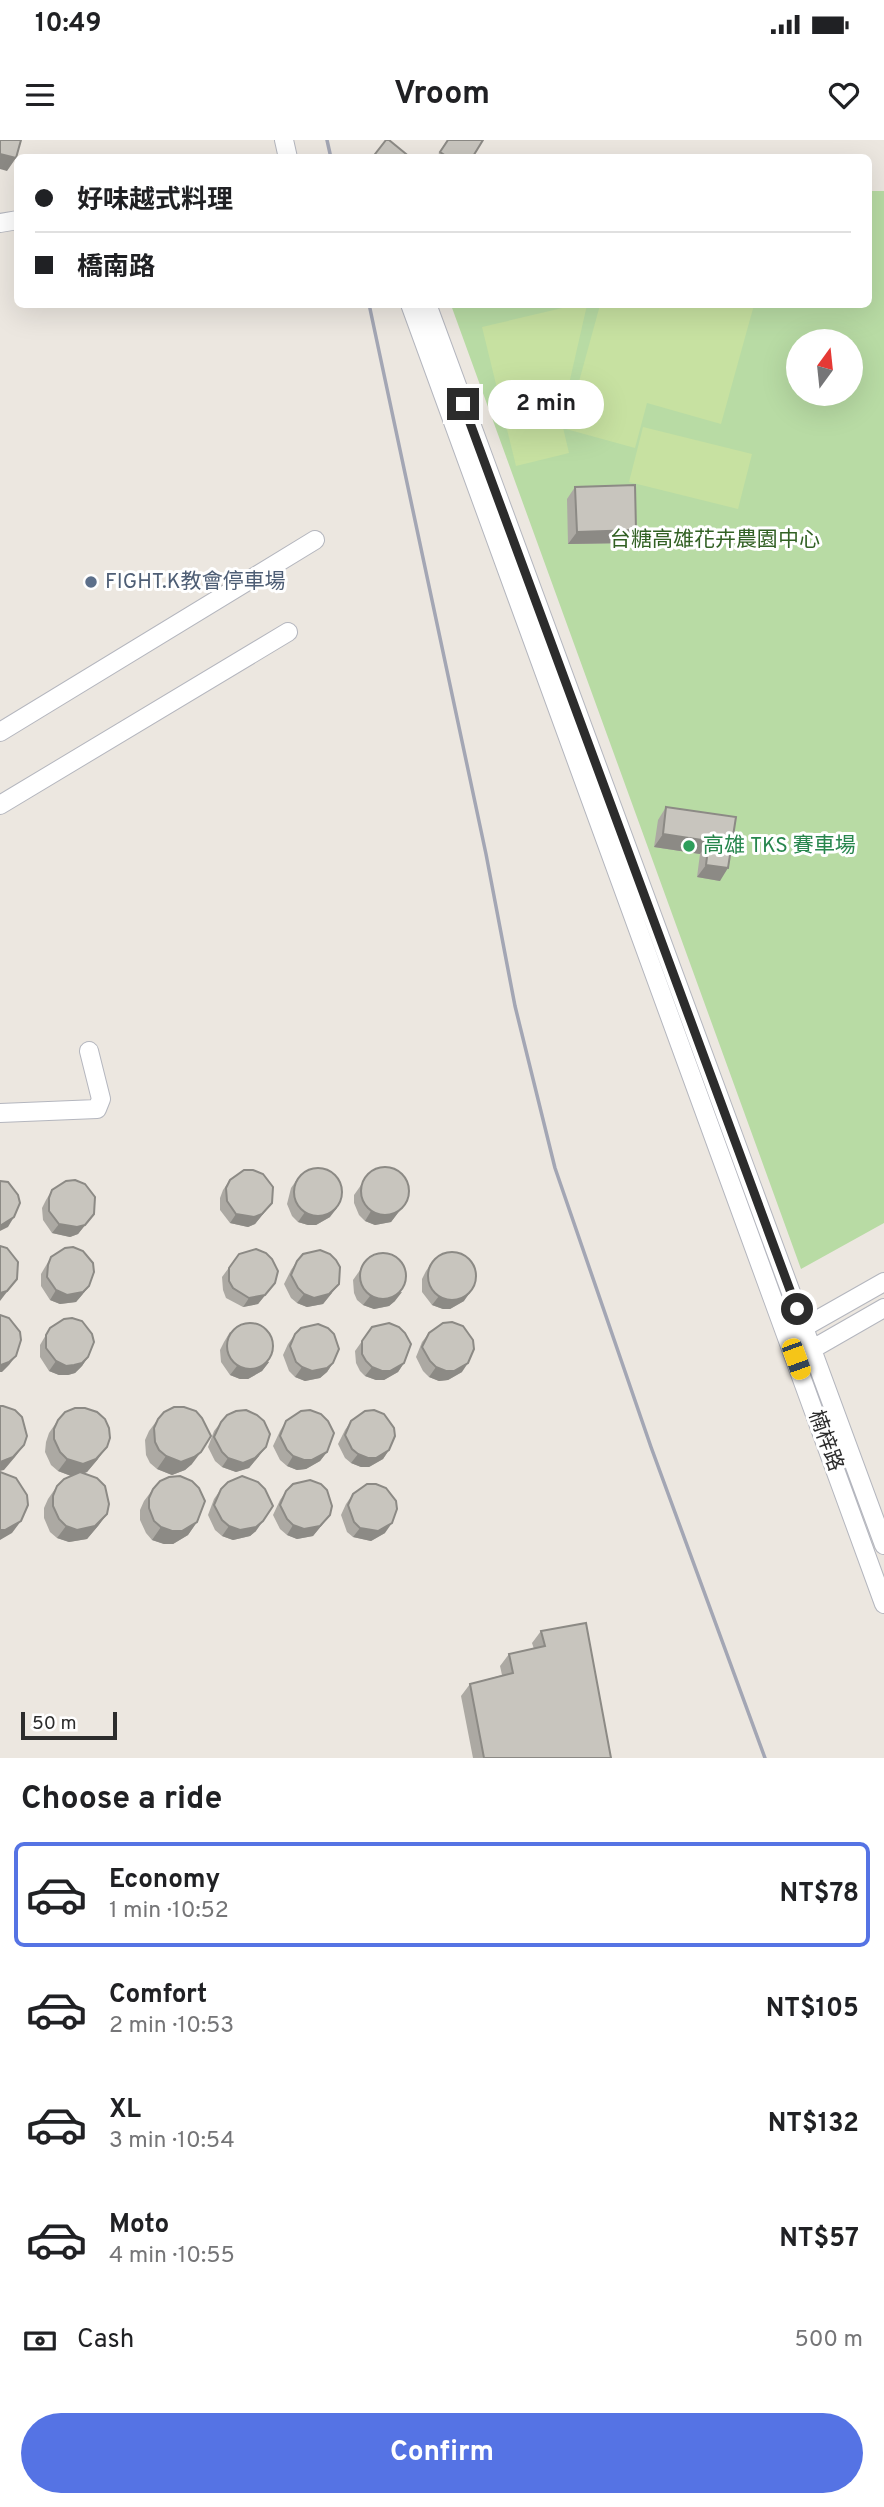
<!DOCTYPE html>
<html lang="en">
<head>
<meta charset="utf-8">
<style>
	:root { --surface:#fff; --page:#f2f2f2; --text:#202124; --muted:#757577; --line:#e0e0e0; --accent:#5573e4 }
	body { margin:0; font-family:Overpass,"Noto Sans TC",sans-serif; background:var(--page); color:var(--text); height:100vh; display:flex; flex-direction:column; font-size:26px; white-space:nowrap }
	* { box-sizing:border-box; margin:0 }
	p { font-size:23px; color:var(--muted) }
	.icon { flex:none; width:38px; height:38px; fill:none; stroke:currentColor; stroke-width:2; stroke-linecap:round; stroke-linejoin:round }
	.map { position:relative; height:1618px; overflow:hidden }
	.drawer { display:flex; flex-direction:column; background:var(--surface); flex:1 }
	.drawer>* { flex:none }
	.top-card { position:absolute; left:14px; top:14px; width:858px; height:154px; border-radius:10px; box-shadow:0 7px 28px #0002; display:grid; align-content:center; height:154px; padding:0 21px; background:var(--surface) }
	.needle { width:46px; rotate:15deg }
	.buttons { position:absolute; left:786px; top:189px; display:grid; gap:14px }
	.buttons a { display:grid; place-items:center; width:77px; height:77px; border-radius:50%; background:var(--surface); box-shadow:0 7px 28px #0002; font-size:35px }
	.scale { position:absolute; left:21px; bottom:18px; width:96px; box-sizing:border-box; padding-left:7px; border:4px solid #2c2c2c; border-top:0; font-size:19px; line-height:24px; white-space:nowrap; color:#2c2c2c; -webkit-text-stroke:5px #fff; paint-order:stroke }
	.end { position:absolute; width:32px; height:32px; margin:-16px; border:9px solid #2c2c2c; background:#fff; box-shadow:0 0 0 4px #fff }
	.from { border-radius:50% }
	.bubble { position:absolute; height:49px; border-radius:24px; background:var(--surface); box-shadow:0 7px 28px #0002; font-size:23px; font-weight:700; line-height:49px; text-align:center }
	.car { position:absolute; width:21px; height:42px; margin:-21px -10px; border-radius:9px; box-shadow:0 0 5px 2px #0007; background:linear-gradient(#f5c518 24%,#345 0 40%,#f5c518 0 76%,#345 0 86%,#f5c518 0) }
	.top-card b { display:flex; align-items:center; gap:24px; height:66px; font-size:26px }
	.top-card b+b { border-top:2px solid var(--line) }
	.top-card i { width:18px; height:18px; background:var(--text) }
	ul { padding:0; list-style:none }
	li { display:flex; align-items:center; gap:21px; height:105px; margin:0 14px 10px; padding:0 7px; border:4px solid transparent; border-radius:10px }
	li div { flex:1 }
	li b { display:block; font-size:26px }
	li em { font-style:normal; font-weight:700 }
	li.selected { border-color:var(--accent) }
	li>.icon { width:63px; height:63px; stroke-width:1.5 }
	h2 { padding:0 21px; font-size:32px; line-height:84px }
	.pay { display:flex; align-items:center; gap:18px; height:77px; padding:0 21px; font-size:26px }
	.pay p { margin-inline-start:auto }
	.cta { display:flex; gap:14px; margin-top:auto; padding:14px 21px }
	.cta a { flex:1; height:80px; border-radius:42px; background:var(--accent); color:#fff; font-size:28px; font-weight:700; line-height:80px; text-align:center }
	.status { display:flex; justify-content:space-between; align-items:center; height:49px; padding:0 35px; background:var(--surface); direction:ltr }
	.status svg { height:19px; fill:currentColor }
	header { display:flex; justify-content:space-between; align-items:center; height:91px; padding:0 21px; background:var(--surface); font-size:32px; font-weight:700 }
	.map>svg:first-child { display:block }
	.green { fill:#b8dba4; fill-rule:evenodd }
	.pitch { fill:#c7e1a1 }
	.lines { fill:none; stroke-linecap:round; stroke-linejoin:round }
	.minor-casing { stroke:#b4b6be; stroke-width:20 }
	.minor { stroke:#fff; stroke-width:18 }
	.rail { stroke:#a3a6b4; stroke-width:3.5 }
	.wall { fill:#aca9a3 }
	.shaded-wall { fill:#8c8a85 }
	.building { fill:#c8c5be; stroke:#8c8a85; stroke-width:2 }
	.route { stroke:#2c2c2c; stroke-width:9 }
	.service-dot { fill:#5c6f8a; stroke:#fff; stroke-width:2.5 }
	.leisure-dot { fill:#2e9e5b; stroke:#fff; stroke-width:2.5 }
	.labels { text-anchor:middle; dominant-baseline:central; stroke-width:6; stroke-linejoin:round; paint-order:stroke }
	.park-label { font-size:21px; fill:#326124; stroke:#fff }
	.service-label { font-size:21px; fill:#4e5e75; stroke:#fff; text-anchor:start }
	.leisure-label { font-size:21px; fill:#27864d; stroke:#fff; text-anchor:start }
	.street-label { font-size:21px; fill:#2c2c2c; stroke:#fff }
</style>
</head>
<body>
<div class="status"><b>10:49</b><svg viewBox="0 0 49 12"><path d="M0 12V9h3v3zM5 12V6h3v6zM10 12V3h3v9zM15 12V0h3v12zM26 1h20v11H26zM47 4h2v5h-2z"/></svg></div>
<header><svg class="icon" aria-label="menu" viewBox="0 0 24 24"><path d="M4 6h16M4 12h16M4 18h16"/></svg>Vroom<svg class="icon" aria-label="heart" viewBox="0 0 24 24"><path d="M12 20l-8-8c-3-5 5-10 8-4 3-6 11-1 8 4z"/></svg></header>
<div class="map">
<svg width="884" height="1618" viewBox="0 0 884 1618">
	<rect width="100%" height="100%" fill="#ece7e0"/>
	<path class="green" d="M868,51H884V1083L801,1129L451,165L868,164ZM798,201H850V254H798Z"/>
	<path class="pitch" d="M575,165H587L561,279L569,313L516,326L482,187Z
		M600,165H754L721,284L647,263L635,308L566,289Z
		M643,287L752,314L738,369L629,342Z"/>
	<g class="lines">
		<g class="minor-casing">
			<path id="minor" d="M284,0L288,18
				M0,83L18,80
				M410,164L884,1464
				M427,164L884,1405
				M0,592L315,400
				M0,665L288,492
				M0,973L97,969L101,959L89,911
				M794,1193L884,1142
				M802,1215L884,1168"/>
		</g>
		<use href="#minor" class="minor"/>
		<path class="rail" d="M327,0L331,18
			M369,164L486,714L515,866L555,1028L651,1307L765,1618"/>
	</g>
	<path class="wall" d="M447,0L472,18H436Z
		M575,347L628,403L568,404L567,359Z
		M666,667L736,677L720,741L697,737L700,714L654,707L658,680Z
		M371,1031L407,1061L391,1082L375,1085L365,1081L359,1075L354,1063V1055Z
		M298,1038L330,1077L316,1085H308L298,1082L292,1076L287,1064L291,1048Z
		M230,1040L272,1063L255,1084L248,1087L230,1083L220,1070V1058L223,1050Z
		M52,1050L94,1074L78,1094L70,1097L52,1093L43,1080L42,1068L46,1060Z
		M239,1114L275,1143L258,1164L243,1167L226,1158L223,1150L222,1137Z
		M370,1116L395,1161L389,1166L374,1169L363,1165L357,1160L354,1153L353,1140Z
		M51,1117L89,1146L82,1155L76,1162L60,1164L50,1160L41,1146V1134Z
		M297,1121L332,1153L323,1164L307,1167L297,1163L291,1158L284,1144L291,1130Z
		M432,1122L464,1161L450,1169H443L432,1165L422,1152V1139L426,1131Z
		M372,1187L404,1223L398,1232L384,1240H376L365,1236L360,1231L356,1223L355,1211Z
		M50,1188L88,1217L82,1226L75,1233L68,1235H59L49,1231L40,1217V1205Z
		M230,1192L269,1222L262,1231L248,1239H240L230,1235L221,1222L220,1210L224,1202Z
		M429,1193L462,1232L448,1240L439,1241L429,1237L423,1231L416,1217L422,1202Z
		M295,1194L333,1223L327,1232L320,1238L305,1241L295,1237L289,1231L283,1215L288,1204Z
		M158,1279L192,1324L185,1330L172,1335L157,1329L150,1323L146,1315L145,1300L149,1291Z
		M58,1280L98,1319L87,1332L84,1333L107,1374L98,1386L87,1399L69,1402L57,1398L50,1392L44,1378V1368L48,1359L57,1346L71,1336L58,1331L51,1325L45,1312L46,1302L49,1293Z
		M286,1281L327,1312L320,1321L306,1329L297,1330L287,1326L280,1320L273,1306L280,1291Z
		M351,1281L389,1310L383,1319L369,1327H361L351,1323L345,1318L338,1304L345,1290Z
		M221,1282L259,1316L249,1328L236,1332L222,1327L215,1321L208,1307L214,1291Z
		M153,1349L197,1382L188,1395L173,1404H164L152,1400L146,1393L140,1380V1370L144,1361Z
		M221,1349L256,1391L250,1396L233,1400L222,1396L215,1390L208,1375L214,1359Z
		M286,1351L330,1375L313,1396L297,1399L287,1395L280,1389L273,1375L280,1360Z
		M353,1354L385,1393L371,1401L353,1397L347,1392L341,1375L346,1364Z
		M541,1491L611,1618H473L461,1556L470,1544L502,1535L500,1526L509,1514L534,1509L532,1503Z"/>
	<path class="shaded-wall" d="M0,14L16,18L7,31L0,29Z
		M636,390L628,403L568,404L577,392Z
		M663,694L709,701L700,714L654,707Z
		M706,725L728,728L720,741L697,737Z
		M407,1061L391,1082L375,1085L365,1081L371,1071Z
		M272,1063L255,1084L248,1087L230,1083L236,1074Z
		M337,1068L330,1077L316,1085H308L298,1082L305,1072Z
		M94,1074L78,1094L70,1097L52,1093L59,1084Z
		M14,1077L8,1087L0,1091V1086Z
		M17,1139L10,1148L0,1161V1153Z
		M275,1143L258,1164L243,1167L249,1158Z
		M339,1144L323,1164L307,1167L297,1163L304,1154Z
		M89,1146L82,1155L76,1162L60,1164L50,1160L56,1150Z
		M471,1151L464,1161L450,1169H443L432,1165L439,1156Z
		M402,1152L395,1161L389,1166L374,1169L363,1165L370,1156Z
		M16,1216L9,1225L2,1232H0V1225Z
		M88,1217L82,1226L75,1233L68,1235H59L49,1231L56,1221Z
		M269,1222L262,1231L248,1239H240L230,1235L237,1226Z
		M333,1223L327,1232L320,1238L305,1241L295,1237L302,1227Z
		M404,1223L398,1232L384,1240H376L365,1236L372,1227Z
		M468,1223L462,1232L448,1240L439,1241L429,1237L436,1227Z
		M24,1305L15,1317L4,1330L0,1331V1322Z
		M107,1307L98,1319L87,1332L74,1337L58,1331L67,1319Z
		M266,1307L259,1316L249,1328L236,1332L222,1327L228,1318Z
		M389,1310L383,1319L369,1327H361L351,1323L358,1314Z
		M201,1312L192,1324L185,1330L172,1335L157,1329L166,1316Z
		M327,1312L320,1321L306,1329L297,1330L287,1326L293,1316Z
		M107,1374L98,1386L87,1399L69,1402L57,1398L66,1386Z
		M330,1375L313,1396L297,1399L287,1395L293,1385Z
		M21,1381L12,1393L0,1400V1390Z
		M263,1381L256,1391L250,1396L233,1400L222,1396L229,1386Z
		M197,1382L188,1395L173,1404H164L152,1400L161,1387Z
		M392,1383L385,1393L371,1401L353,1397L360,1388Z"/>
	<path class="building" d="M0,0H21L16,18L0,14Z
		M386,0H389L411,18H372Z
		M448,0H483L472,18H449L440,12Z
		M635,345L636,390L577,392L575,347Z
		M666,667L736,677L728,728L706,725L709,701L663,694Z
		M361 1051a24 24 0 1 1 48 0a24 24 0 1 1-48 0Z
		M294 1052a24 24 0 1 1 48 0a24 24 0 1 1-48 0Z
		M244,1030H253L263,1034L273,1047L272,1063L262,1074L254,1077L236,1074L227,1061L226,1048L230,1040Z
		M75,1040L85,1044L95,1057L94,1074L85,1085L77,1087L59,1084L49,1071V1058L52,1050L66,1041Z
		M0,1041L8,1042L18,1055L20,1063L14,1077L0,1086Z
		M0,1106L7,1108L18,1122L17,1139L7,1151L0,1153Z
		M73,1107L83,1111L93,1123L94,1132L89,1146L83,1152L67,1155L56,1150L47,1137L48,1125L51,1117L65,1108Z
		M256,1109L266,1113L272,1119L278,1131L275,1143L265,1155L249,1158L233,1148L229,1141V1128L239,1114Z
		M320,1110L330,1114L336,1120L340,1127L339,1144L329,1154L314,1158L304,1154L298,1148L291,1135L297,1121L303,1114Z
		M428 1136a24 24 0 1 1 48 0a24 24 0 1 1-48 0Z
		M360 1136a23 23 0 1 1 46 0a23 23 0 1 1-46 0Z
		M0,1175L9,1178L20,1192L21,1200L16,1216L9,1222L1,1225H0Z
		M72,1178L82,1181L92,1194L94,1202L88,1217L82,1223L74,1225L66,1226L56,1221L46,1208V1195L50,1188L64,1179Z
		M452,1182L463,1186L473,1200L474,1209L468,1223L454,1231H446L436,1227L430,1221L422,1207L429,1193L443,1183Z
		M227 1206a23 23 0 1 1 46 0a23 23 0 1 1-46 0Z
		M389,1183L399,1187L405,1193L411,1204L404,1223L390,1231H382L372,1227L366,1221L362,1214V1201L372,1187Z
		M318,1184L328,1188L334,1194L339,1209L333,1223L327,1228L312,1231L302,1227L296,1222L290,1206L295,1194L301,1188Z
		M0,1266H3L15,1270L22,1277L27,1296L24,1305L13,1317L0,1322Z
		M174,1267H184L196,1271L202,1278L211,1296L201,1312L194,1317L181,1322L166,1316L159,1310L155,1302L154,1288L158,1279L164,1272Z
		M75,1268H85L97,1272L105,1279L109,1288L110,1298L107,1307L96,1319L83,1324L67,1319L60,1312L54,1299V1289L58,1280L65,1272Z
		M246,1270L257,1275L264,1281L270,1294L266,1307L255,1318L243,1323L228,1318L222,1312L214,1297L221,1282L227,1275L236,1271Z
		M310,1270L321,1274L328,1281L334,1293L327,1312L312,1320H304L293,1316L287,1310L280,1296L286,1281L301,1271Z
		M374,1270L384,1274L394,1288L395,1296L389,1310L376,1318H368L358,1314L352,1309L345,1295L351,1281L365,1271Z
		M0,1332L16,1338L27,1355L28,1365L21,1381L5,1390H0Z
		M80,1332L97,1338L105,1346L109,1364L107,1374L95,1386L77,1390L66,1386L59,1379L53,1366V1356L57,1346L64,1339Z
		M180,1336L192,1341L199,1348L205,1361L197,1382L182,1391H172L161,1387L154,1381L149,1368V1358L153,1349L160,1341L169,1337Z
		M242,1336L258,1342L265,1349L273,1366L263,1381L256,1387L240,1390L229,1386L222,1380L214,1365L221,1349L228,1342Z
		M310,1340L321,1344L327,1350L332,1366L330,1375L320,1386L304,1389L293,1385L287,1379L280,1365L286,1351L293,1344Z
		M367,1344H376L386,1348L396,1361L397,1369L392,1383L378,1391L360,1388L354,1382L348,1365L353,1354Z
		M586,1483L611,1618H484L470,1544L513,1533L509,1514L545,1506L541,1491Z"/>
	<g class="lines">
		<path class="route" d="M463,264L797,1169"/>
	</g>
	<circle class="service-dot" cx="91" cy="442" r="7"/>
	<circle class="leisure-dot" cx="689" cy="706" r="7"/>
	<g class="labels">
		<g class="park-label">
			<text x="715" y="400">台糖高雄花卉農園中心</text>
		</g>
		<g class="service-label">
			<text x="105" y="442">FIGHT.K教會停車場</text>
		</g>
		<g class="leisure-label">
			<text x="703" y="706">高雄 TKS 賽車場</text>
		</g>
		<g class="street-label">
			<text transform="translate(825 1301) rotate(70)">楠梓路</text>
		</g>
	</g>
</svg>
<div class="buttons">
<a><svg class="needle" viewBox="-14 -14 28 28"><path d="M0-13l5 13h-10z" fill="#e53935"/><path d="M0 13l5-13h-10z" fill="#757577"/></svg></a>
</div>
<div class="scale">50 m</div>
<i class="end from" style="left:797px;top:1169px"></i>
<i class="end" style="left:463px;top:264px"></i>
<div class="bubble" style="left:488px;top:240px;width:116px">2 min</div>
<i class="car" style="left:796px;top:1219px;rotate:160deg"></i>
<div class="top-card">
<b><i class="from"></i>好味越式料理</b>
<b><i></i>橋南路</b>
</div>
</div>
<section class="drawer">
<h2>Choose a ride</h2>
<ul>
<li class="selected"><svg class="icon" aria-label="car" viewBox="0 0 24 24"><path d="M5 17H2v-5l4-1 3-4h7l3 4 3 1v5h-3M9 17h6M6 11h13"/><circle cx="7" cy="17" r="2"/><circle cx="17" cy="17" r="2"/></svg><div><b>Economy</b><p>1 min · 10:52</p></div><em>NT$78</em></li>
<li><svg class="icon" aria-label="car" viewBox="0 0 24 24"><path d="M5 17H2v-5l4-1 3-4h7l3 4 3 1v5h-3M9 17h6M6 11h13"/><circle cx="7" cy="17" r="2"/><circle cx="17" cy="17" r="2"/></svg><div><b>Comfort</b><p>2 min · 10:53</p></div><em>NT$105</em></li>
<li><svg class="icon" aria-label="car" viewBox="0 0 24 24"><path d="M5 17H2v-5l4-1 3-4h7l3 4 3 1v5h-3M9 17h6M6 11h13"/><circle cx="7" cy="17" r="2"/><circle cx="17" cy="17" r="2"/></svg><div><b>XL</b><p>3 min · 10:54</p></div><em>NT$132</em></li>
<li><svg class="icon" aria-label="car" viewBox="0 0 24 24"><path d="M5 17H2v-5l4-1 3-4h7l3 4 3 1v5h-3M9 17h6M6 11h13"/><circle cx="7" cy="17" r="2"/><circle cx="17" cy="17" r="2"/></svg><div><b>Moto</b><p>4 min · 10:55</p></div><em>NT$57</em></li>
</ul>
<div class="pay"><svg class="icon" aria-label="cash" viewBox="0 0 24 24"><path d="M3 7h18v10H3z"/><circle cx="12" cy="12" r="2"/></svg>Cash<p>500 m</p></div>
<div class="cta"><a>Confirm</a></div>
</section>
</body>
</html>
